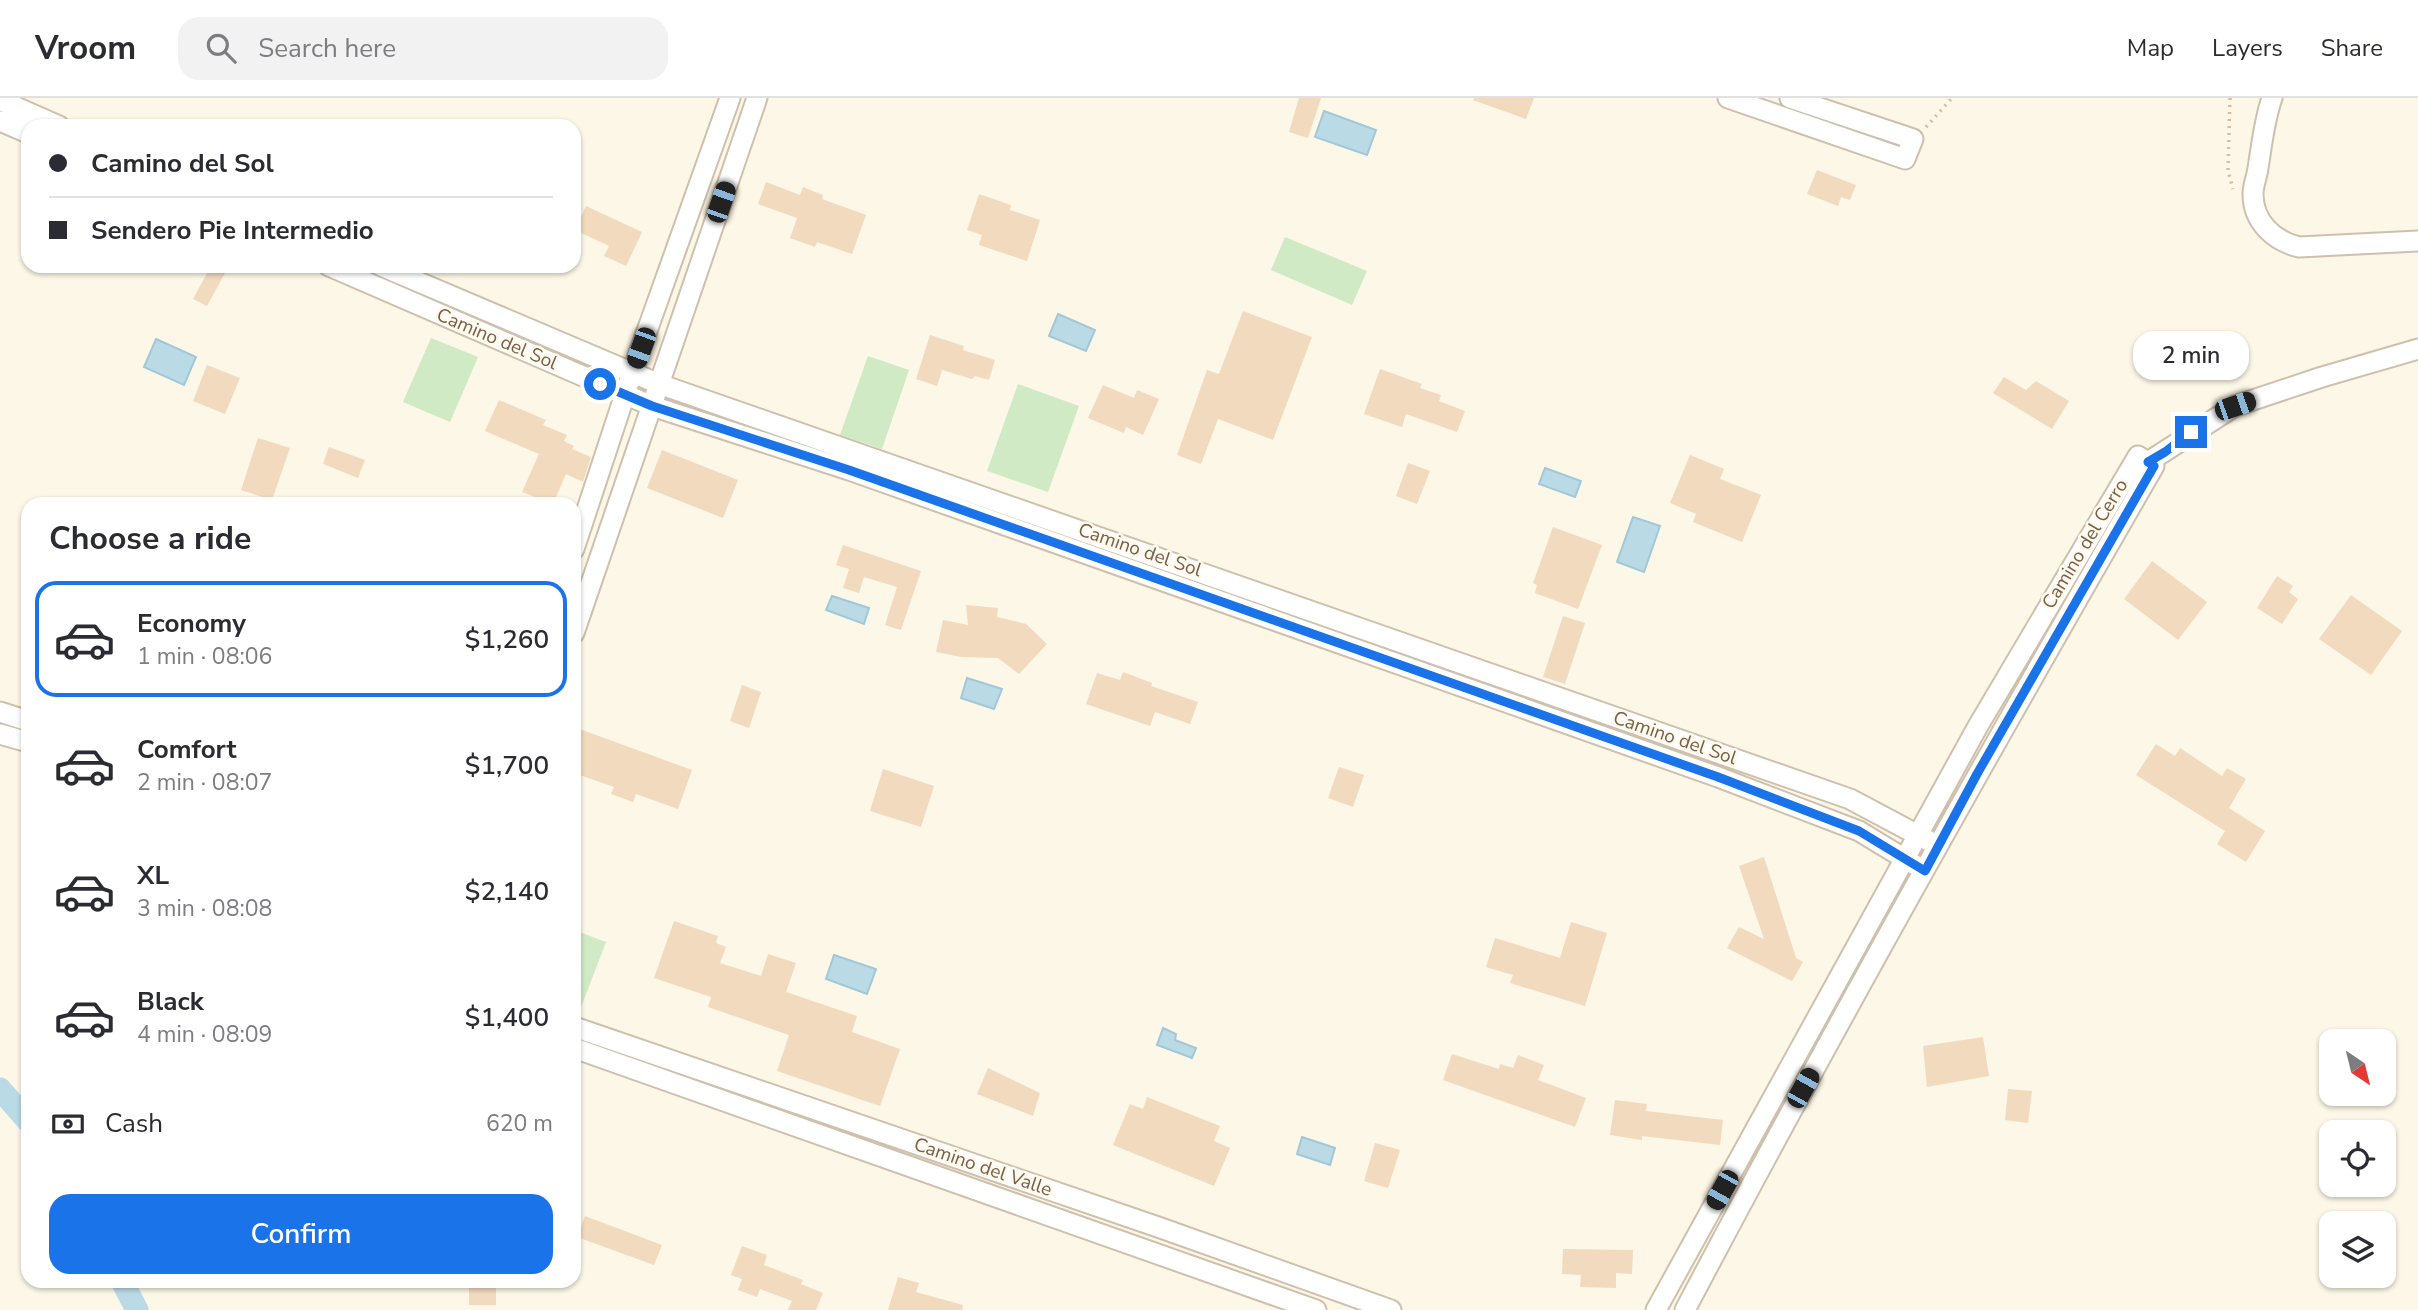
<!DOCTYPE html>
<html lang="en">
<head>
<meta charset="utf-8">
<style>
	:root { --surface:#fff; --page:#f2f2f3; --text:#2b2b33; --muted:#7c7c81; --line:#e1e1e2; --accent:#1a73e8 }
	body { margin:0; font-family:"Nunito Sans",sans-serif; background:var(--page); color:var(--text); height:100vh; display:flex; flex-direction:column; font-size:26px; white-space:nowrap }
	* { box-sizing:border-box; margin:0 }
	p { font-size:23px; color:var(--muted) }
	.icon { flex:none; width:38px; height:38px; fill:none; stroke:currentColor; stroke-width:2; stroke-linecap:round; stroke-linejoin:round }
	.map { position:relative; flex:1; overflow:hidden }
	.details { position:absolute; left:21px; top:399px; width:560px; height:791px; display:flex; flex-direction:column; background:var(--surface); border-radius:21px; box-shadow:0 2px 5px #0004 }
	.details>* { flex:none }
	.hud { position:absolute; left:21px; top:21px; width:560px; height:154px; border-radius:21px; box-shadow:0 2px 5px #0004; display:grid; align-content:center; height:154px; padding:0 28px; background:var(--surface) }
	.needle { width:46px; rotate:145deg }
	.buttons { position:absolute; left:2319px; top:931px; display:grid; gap:14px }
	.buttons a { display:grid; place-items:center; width:77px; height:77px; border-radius:14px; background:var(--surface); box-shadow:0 2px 5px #0004; font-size:35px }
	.end { position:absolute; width:32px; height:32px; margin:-16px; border:9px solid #1a73e8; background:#fff; box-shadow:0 0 0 4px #fff }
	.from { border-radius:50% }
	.bubble { position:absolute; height:49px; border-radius:21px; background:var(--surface); box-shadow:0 2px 5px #0004; font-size:23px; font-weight:600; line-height:49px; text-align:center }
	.car { position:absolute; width:21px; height:42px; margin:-21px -10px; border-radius:9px; box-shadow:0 0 5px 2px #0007; background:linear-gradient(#222 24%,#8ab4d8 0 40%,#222 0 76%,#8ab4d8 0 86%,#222 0) }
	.hud b { display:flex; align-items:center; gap:24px; height:66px; font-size:26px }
	.hud b+b { border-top:2px solid var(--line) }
	.hud i { width:18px; height:18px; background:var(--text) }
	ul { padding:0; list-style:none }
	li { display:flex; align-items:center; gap:21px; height:116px; margin:0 14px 10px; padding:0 14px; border:4px solid transparent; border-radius:21px }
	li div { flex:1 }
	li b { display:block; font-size:26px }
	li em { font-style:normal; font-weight:600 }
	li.on { border-color:var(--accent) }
	li>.icon { width:63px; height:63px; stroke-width:1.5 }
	h2 { padding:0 28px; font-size:32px; line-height:84px }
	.pay { display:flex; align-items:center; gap:18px; height:77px; padding:0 28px; font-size:26px }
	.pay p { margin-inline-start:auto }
	.button { display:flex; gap:14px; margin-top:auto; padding:14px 28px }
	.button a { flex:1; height:80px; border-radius:21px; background:var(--accent); color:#fff; font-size:28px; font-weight:600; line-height:80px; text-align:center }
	header { display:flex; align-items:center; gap:42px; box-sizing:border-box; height:98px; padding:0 35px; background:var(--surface); border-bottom:2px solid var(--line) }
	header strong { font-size:33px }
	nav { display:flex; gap:38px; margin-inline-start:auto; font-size:24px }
	.search { width:490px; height:63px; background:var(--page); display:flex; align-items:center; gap:18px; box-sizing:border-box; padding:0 24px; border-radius:21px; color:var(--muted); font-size:26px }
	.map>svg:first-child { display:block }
	.green { fill:#cfeac4 }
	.water { fill:#badae6; stroke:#a1c8d8; stroke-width:2 }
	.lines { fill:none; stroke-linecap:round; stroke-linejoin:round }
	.canal { stroke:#badae6; stroke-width:23 }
	.building { fill:#f2dabe }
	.minor-casing { stroke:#cec0ac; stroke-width:23 }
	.path { stroke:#d7bda1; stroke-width:3.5; stroke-dasharray:2 5; stroke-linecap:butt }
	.minor { stroke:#fff; stroke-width:19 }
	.route { stroke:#1a73e8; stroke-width:9 }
	.labels { text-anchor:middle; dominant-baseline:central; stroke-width:5; stroke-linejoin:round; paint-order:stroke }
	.street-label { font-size:19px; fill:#76604b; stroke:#fffaed }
</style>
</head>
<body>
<header>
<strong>Vroom</strong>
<div class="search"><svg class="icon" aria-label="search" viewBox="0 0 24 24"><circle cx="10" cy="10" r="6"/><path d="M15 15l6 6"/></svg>Search here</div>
<nav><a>Map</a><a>Layers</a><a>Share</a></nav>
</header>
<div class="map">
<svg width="2418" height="1212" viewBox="0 0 2418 1212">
	<rect width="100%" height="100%" fill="#fcf7e6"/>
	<path class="green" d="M1285,139L1367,173L1352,207L1271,172Z
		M431,240L478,259L450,324L403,304Z
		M868,258L909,272L882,351L840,337Z
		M1018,286L1079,308L1048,394L987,373Z
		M574,832L606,844L578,917L574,915Z"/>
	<path class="water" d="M1324,13L1376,32L1367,57L1315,39Z
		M1058,216L1095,232L1086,253L1049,238Z
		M156,241L196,259L184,287L144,269Z
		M1545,370L1581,383L1575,399L1539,386Z
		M1633,419L1660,428L1644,474L1617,464Z
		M832,498L869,510L864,526L826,512Z
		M967,580L1002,591L994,611L961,600Z
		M834,857L876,871L867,896L826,881Z
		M1163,930L1176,936L1175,942L1196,950L1192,960L1157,947Z
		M1302,1039L1335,1050L1330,1067L1297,1056Z"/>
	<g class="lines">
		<path class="canal" d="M0,991L28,1023
			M122,1183L137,1212"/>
	</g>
	<path class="building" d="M1299,0H1321L1308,40L1289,34Z
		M1474,0H1534L1526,21L1473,2Z
		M1817,72L1856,87L1850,102L1841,99L1838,108L1807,96Z
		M766,84L800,97L803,89L823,97L822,101L866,117L852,156L817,144L815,149L790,140L797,120L758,106Z
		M979,96L1011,107L1010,112L1040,122L1027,163L979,147L982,137L967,132Z
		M586,108L642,134L626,168L604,158L609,148L575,132Z
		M211,168L225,175L207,208L193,201Z
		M1243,213L1312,239L1273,342L1218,321L1201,366L1177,357L1207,272L1219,276Z
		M930,237L964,248L963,252L995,262L989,282L975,278L972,281L942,272L937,288L916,281Z
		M207,267L240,280L225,316L193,303Z
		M1380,271L1422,286L1420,290L1441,297L1439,303L1465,313L1457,334L1406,316L1402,329L1364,316Z
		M2004,279L2026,292L2036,283L2069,303L2052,331L1993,295Z
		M1103,287L1134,300L1137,292L1159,301L1143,337L1126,329L1124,335L1088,320Z
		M499,302L546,322L543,327L567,337L564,343L574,348L572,351L591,359L583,384L566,376L553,406L522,394L539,356L485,333Z
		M258,340L290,350L272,402L241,392Z
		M329,349L365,362L358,380L323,366Z
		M662,352L738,382L723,420L647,390Z
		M1690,357L1724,371L1720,381L1761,397L1742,444L1693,424L1696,416L1670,405Z
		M1408,365L1430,373L1417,406L1396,398Z
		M1553,429L1602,447L1578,511L1535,495L1537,487L1533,485Z
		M843,447L921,473L901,532L885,527L897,489L864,479L859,495L843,490L849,471L836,467Z
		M2152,463L2207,504L2178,542L2124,501Z
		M2277,478L2293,488L2289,494L2298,501L2282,526L2257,510Z
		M2351,497L2402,533L2371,577L2319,541Z
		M966,507L998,510L997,519L1026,526L1047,546L1019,576L998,560L961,559L936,554L943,522L968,527Z
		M1563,518L1585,525L1565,586L1543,579Z
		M1123,574L1152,585L1151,588L1198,604L1190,626L1155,614L1150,628L1086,606L1097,575L1120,582Z
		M742,587L761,594L749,630L730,623Z
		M574,629L692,672L678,711L636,696L633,704L611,696L614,689L574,675Z
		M2156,646L2175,658L2180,650L2222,678L2227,670L2246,681L2229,710L2265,733L2246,764L2217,746L2225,733L2136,677Z
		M1339,669L1364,677L1353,709L1328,700Z
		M883,671L934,688L921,729L870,713Z
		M1764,759L1796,860L1803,864L1792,883L1727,850L1739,829L1764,841L1739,768Z
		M674,823L718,838L716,845L726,849L720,865L761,878L768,856L796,865L786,894L857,918L852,934L900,951L880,1008L777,973L789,937L708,909L711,899L654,880Z
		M1571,824L1607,835L1585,908L1510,885L1513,877L1486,869L1495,840L1560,860Z
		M1983,939L1989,978L1927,989L1923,948Z
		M1452,956L1499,971L1500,966L1513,970L1518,957L1544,967L1538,982L1586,1000L1575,1029L1443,982Z
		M988,970L1040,995L1033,1018L977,996Z
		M2008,991L2032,993L2028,1025L2005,1022Z
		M1147,999L1220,1028L1214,1043L1230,1050L1214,1088L1113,1047L1130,1006L1143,1011Z
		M1615,1002L1647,1006L1646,1013L1723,1022L1720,1047L1642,1038V1042L1610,1037Z
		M1375,1045L1400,1052L1388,1090L1364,1083Z
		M585,1118L662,1147L654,1167L577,1139Z
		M742,1148L767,1157L764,1167L803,1182L801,1186L823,1195L816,1212H788L792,1203L760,1191L757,1199L738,1192L742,1181L731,1177Z
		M1563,1151L1633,1152L1632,1176L1616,1175V1190L1580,1189L1581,1177L1562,1176Z
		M898,1179L919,1185L916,1194L963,1207L962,1212H888Z
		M469,1183H496V1207H469Z"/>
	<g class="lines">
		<g class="minor-casing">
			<path id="minor" d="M1728,0L1905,61L1913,41L1790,0
				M2272,0C2264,23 2262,46 2258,70C2257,79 2253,87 2253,96C2253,124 2274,143 2299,149L2418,143
				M0,2L59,28
				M0,23L28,35
				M329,168L652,308L849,372L1718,679L1859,733L1915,767
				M381,168L659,286L1850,701L1929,743
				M2148,364L2235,308L2322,279L2418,251
				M574,451L632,275L730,0
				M574,535L757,0
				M0,614L28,623
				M0,636L28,644
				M574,929L1158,1129L1391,1212
				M574,950L1316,1212
				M1656,1212L1978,628L2138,358L2154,368C1993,647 1835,927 1685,1212"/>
		</g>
		<path class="path" d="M2230,0L2228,73L2233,91
			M1926,29L1952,0"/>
		<use href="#minor" class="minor"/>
	</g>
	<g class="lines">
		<path class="route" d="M600,286L652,308L849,372L1718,679L1859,733L1925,773L1977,676L2154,368L2148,364L2165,354L2191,334"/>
	</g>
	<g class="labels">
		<g class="street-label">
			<text transform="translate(497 241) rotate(23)">Camino del Sol</text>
			<text transform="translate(2085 446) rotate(-59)">Camino del Cerro</text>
			<text transform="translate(1140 452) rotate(19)">Camino del Sol</text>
			<text transform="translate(1675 640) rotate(19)">Camino del Sol</text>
			<text transform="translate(983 1069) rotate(19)">Camino del Valle</text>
		</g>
	</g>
</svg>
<div class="buttons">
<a><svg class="needle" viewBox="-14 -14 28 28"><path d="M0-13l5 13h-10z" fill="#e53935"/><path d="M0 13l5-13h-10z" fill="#7c7c81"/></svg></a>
<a><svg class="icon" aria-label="locate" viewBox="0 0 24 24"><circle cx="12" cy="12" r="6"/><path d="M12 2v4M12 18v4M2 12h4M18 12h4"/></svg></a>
<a><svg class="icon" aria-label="layers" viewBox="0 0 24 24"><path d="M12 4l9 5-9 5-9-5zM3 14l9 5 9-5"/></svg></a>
</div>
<i class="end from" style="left:600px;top:286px"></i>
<i class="end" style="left:2191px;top:334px"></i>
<div class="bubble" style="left:2133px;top:233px;width:116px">2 min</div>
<i class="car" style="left:721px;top:104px;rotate:19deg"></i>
<i class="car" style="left:641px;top:250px;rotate:200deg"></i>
<i class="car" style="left:2235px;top:308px;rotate:71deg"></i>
<i class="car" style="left:1803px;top:990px;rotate:29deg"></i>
<i class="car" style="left:1722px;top:1092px;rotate:209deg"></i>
<div class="hud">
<b><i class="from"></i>Camino del Sol</b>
<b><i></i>Sendero Pie Intermedio</b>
</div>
<section class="details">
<h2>Choose a ride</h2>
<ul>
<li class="on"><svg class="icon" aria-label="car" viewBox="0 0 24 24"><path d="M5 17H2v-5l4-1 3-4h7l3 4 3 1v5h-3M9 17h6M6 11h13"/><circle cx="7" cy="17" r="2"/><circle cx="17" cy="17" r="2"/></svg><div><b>Economy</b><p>1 min · 08:06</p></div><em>$1,260</em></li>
<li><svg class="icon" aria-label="car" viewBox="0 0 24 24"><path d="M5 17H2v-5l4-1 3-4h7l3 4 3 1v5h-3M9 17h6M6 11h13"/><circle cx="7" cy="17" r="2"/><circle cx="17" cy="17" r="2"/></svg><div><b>Comfort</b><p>2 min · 08:07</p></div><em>$1,700</em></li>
<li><svg class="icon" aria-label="car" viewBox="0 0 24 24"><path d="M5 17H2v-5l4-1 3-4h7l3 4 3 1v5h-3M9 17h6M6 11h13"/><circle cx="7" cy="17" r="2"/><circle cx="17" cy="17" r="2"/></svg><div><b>XL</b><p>3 min · 08:08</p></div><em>$2,140</em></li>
<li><svg class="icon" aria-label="car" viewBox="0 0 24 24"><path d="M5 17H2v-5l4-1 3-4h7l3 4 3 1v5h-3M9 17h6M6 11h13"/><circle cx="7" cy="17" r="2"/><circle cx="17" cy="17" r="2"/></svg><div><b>Black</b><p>4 min · 08:09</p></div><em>$1,400</em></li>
</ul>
<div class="pay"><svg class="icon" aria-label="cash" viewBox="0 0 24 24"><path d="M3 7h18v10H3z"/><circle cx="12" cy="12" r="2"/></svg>Cash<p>620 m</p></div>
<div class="button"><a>Confirm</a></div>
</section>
</div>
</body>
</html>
